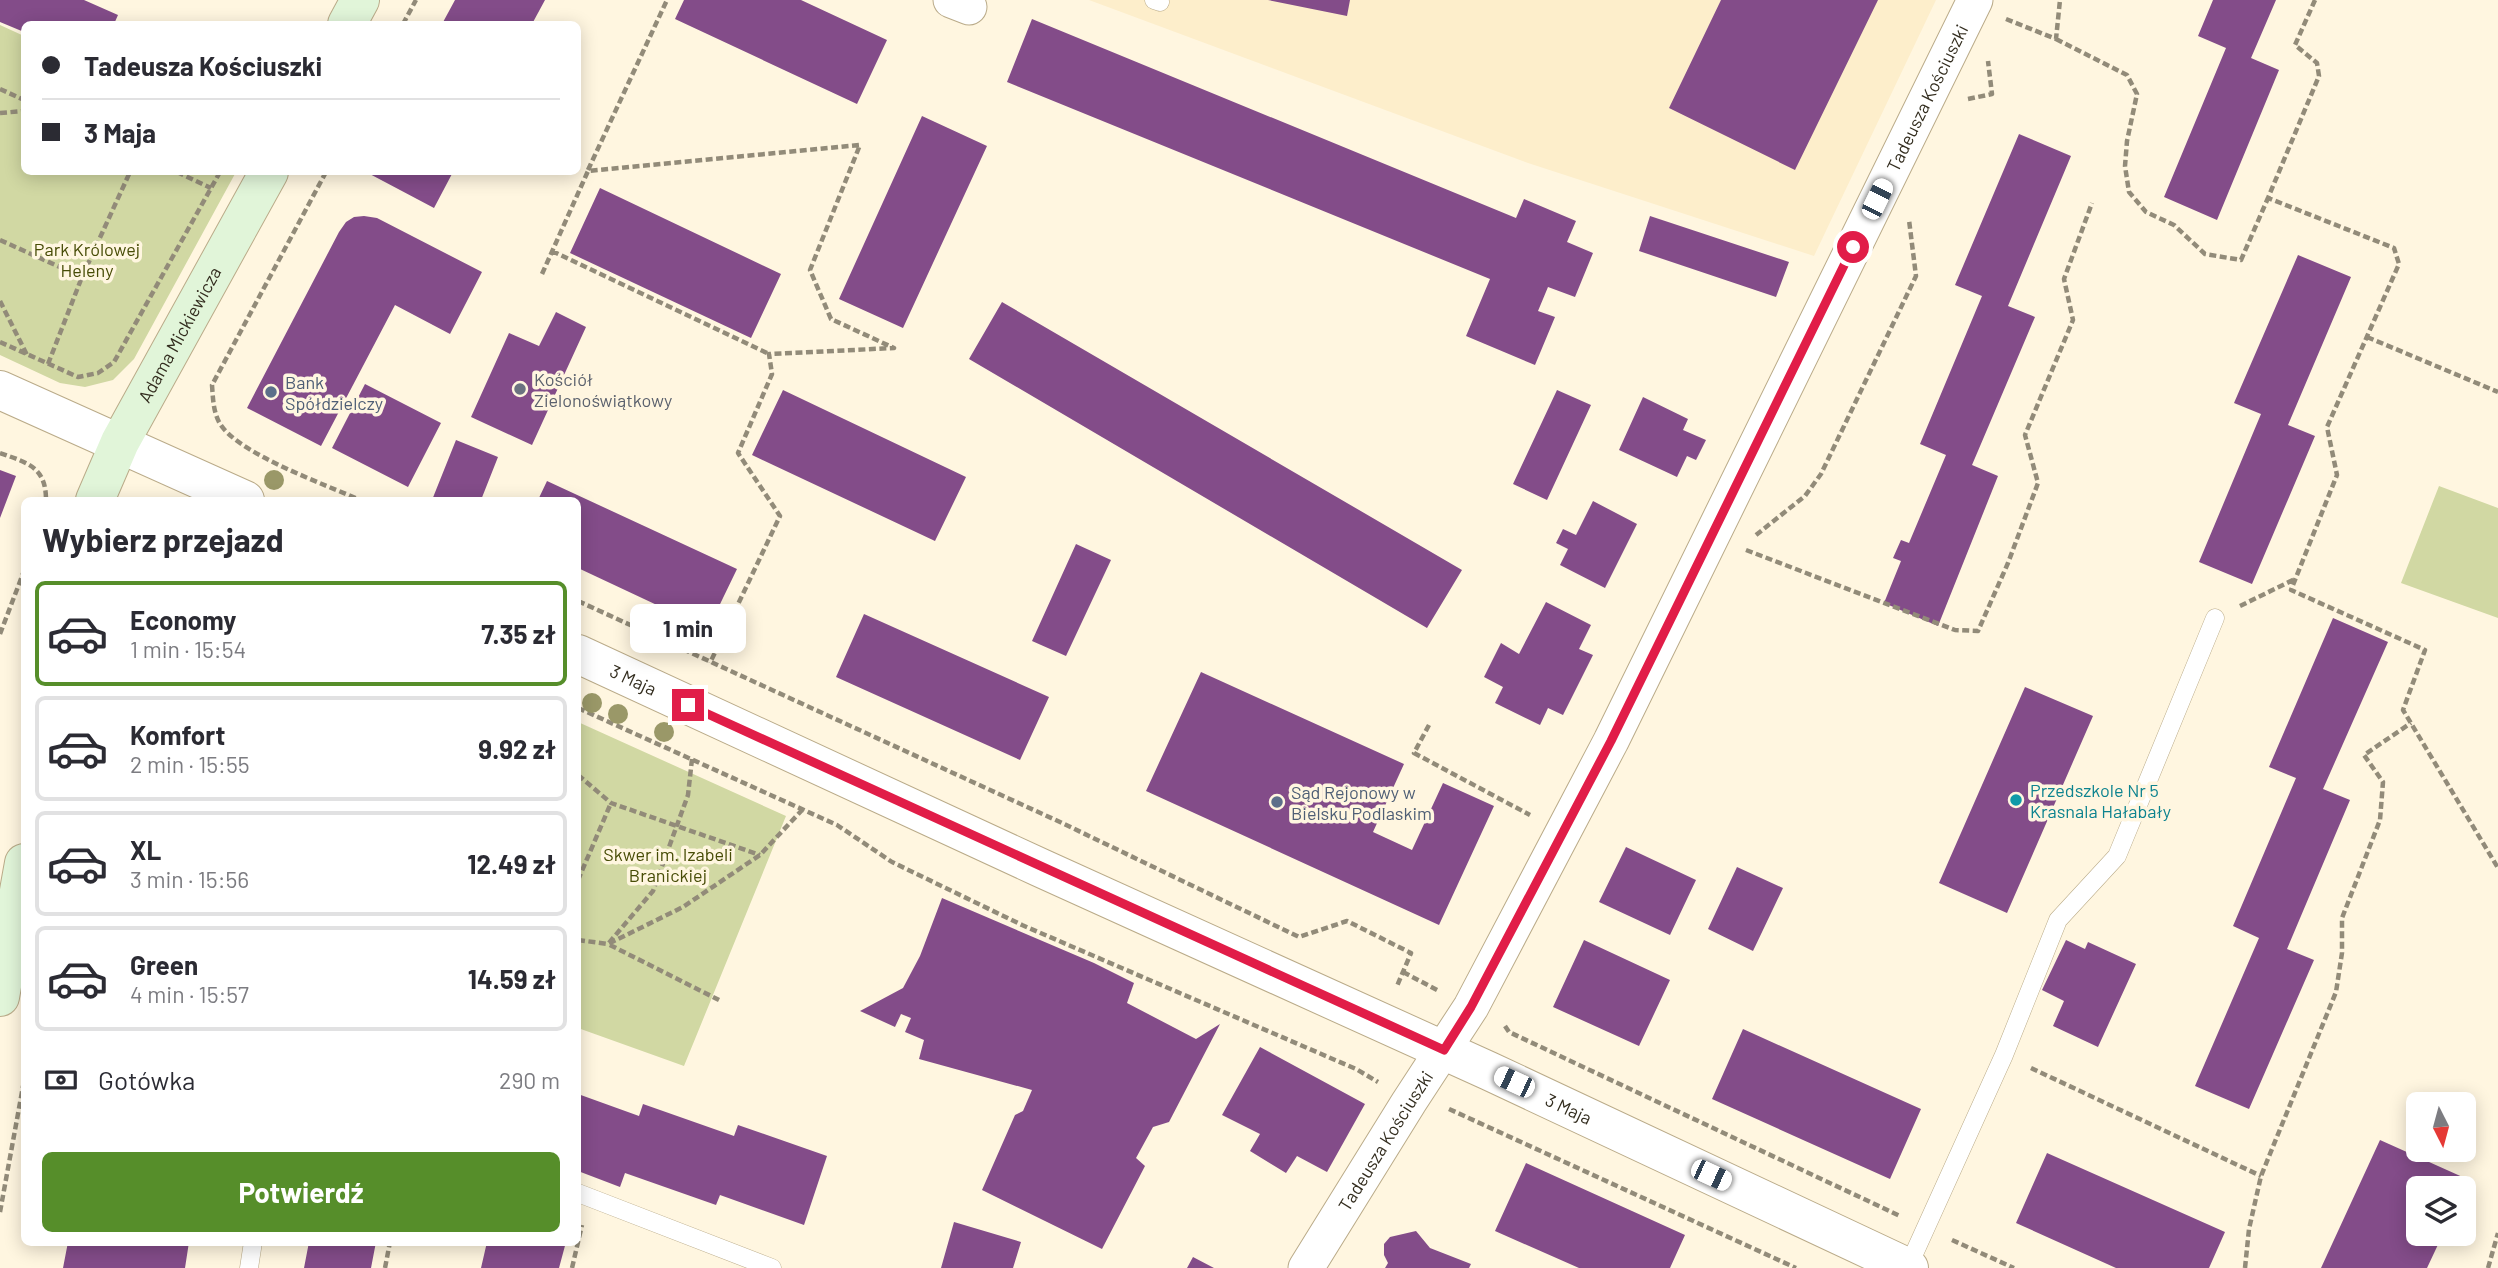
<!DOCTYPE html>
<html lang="pl">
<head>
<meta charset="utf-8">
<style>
	:root { --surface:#fff; --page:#f7f7f7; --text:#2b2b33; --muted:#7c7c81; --line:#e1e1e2; --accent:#568e2a }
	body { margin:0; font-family:Barlow,sans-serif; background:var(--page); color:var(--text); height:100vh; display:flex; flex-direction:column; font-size:26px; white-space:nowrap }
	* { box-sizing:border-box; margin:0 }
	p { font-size:23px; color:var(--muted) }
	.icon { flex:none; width:38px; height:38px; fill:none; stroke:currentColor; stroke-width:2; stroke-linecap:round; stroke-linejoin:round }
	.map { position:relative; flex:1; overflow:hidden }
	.details { position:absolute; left:21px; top:497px; width:560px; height:749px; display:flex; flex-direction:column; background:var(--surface); border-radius:10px; box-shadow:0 4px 18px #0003 }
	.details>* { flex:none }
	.hud { position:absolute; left:21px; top:21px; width:560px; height:154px; border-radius:10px; box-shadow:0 4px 18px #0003; display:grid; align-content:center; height:154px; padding:0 21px; background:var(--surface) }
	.needle { width:46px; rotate:174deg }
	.controls { position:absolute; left:2406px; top:1092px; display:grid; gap:14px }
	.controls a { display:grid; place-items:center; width:70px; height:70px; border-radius:10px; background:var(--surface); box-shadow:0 4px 18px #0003; font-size:35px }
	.end { position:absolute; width:32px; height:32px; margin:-16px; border:9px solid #e11d48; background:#fff; box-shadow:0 0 0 4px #fff }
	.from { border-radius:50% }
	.bubble { position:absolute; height:49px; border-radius:10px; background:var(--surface); box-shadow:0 4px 18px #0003; font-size:23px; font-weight:700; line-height:49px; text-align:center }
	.car { position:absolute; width:21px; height:42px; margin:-21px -10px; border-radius:9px; box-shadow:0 0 5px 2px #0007; background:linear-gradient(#fff 24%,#345 0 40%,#fff 0 76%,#345 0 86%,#fff 0) }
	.hud b { display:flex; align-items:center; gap:24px; height:66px; font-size:26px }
	.hud b+b { border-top:2px solid var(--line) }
	.hud i { width:18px; height:18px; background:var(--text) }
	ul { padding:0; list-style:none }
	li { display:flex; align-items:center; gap:21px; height:105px; margin:0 14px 10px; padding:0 7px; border:4px solid var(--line); border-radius:10px }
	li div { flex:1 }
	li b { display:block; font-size:26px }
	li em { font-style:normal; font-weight:700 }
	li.active { border-color:var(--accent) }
	li>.icon { width:63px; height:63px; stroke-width:1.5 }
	h2 { padding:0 21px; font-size:32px; line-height:84px }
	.pay { display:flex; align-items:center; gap:18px; height:77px; padding:0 21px; font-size:26px }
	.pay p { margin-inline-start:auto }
	.action { display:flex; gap:14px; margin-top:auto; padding:14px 21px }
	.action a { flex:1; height:80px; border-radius:10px; background:var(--accent); color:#fff; font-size:28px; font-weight:700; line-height:80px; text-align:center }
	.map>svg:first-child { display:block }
	.built { fill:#fdeecb }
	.green { fill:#d1d8a3 }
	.building { fill:#834c89 }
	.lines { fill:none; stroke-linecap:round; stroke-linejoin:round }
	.service-casing { stroke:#baab89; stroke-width:19 }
	.minor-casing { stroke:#baab89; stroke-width:37 }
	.tertiary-casing { stroke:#baab89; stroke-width:40 }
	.secondary-casing { stroke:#baab89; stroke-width:40 }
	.path { stroke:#928b79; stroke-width:4.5; stroke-dasharray:7 3.5; stroke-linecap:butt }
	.service { stroke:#fff; stroke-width:18 }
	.minor { stroke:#fff; stroke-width:35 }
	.tertiary { stroke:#fff; stroke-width:38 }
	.secondary { stroke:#e1f5d9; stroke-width:38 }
	.tree { fill:#9a9868 }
	.route { stroke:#e11d48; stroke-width:9 }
	.worship-dot { fill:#6b7280; stroke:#fff6e0; stroke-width:2.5 }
	.service-dot { fill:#5c6f8a; stroke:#fff6e0; stroke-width:2.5 }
	.culture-dot { fill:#0f9aa8; stroke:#fff6e0; stroke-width:2.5 }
	.labels { text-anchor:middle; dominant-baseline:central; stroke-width:7; stroke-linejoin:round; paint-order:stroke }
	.street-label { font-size:18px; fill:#332d1f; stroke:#fff6e0 }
	.park-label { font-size:18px; fill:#474c06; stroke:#fff6e0 }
	.worship-label { font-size:18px; fill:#5b616d; stroke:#fff6e0; text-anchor:start }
	.service-label { font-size:18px; fill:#4e5e75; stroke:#fff6e0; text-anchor:start }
	.culture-label { font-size:18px; fill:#0d838f; stroke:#fff6e0; text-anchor:start }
</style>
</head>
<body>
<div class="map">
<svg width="2498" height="1268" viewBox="0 0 2498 1268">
	<rect width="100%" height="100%" fill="#fff6e0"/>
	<path class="built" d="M1089,0H1936L1814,256L1528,163Z"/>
	<path class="green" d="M0,25L24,36V172H236L134,359L113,380L85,387L60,383L0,355Z
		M2439,486L2498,508V618L2401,583Z
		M578,722L786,816L684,1066L578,1028Z"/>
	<path class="building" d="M0,0H84L118,15L114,24H24V32L0,22Z
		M455,0H545L532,24H442Z
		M684,0H801L887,40L857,104L675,19Z
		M1268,0H1350L1347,16Z
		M1721,0H1878L1795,170L1669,108Z
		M2213,0H2276L2251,58L2279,70L2217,220L2164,197L2226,48L2198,36Z
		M1032,19L1516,218L1524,199L1576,221L1567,242L1593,253L1575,297L1548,287L1538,311L1555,317L1535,365L1466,336L1490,279L1007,82Z
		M922,116L987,146L903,328L839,299Z
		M2019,134L2071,156L2008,306L2035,317L1972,465L1998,476L1938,626L1884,603L1901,561L1893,558L1901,540L1909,543L1946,455L1920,444L1982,296L1955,285Z
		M366,172H453L434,208Z
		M600,188L781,274L751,338L570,253Z
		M364,216L377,218L482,272L450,334L395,305L321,446L247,408L339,232L346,222L354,217Z
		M1650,216L1789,262L1776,297L1639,251Z
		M2298,255L2351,277L2288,425L2315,436L2252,584L2199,562L2261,414L2234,403Z
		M1002,302L1462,570L1427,628L969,359Z
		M556,312L586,327L532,445L471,417L509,333L539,346Z
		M365,384L441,423L408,487L332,448Z
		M783,390L966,477L935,541L752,455Z
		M1557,390L1591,405L1547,500L1513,484Z
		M1643,397L1688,419L1683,430L1706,440L1696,460L1687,456L1677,477L1619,450Z
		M456,440L498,457L481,500H432Z
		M0,470L16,476L0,518Z
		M547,481L737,569L708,629L578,568V500H538Z
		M1593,501L1637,524L1605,588L1560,565L1568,549L1556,543L1563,529L1576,535Z
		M1076,544L1111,560L1066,656L1032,641Z
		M1546,602L1591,625L1579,649L1593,655L1563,715L1548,708L1540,725L1495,703L1503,687L1484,677L1501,643L1519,654Z
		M864,614L1049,697L1020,760L836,677Z
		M2333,618L2388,642L2323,789L2350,800L2287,949L2314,960L2249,1109L2195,1086L2259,938L2233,926L2296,778L2269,767Z
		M1201,672L1404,764L1373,832L1412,850L1443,783L1494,806L1439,925L1146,791Z
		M2025,687L2093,716L2007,913L1939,883Z
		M1626,847L1696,880L1670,935L1599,902Z
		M1737,867L1783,888L1753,951L1708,929Z
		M942,898L1094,963L1134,983L1127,1003L1196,1039L1220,1024L1169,1122L1153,1127L1136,1158L1145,1166L1102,1249L982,1190L1015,1115L1023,1111L1032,1090L919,1059L924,1040L905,1032L911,1018L901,1014L895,1027L860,1011L903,988L920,956Z
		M1584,940L1670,980L1639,1046L1553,1007Z
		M2066,940L2085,949L2088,942L2136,964L2098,1047L2053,1026L2064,1001L2042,990Z
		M1743,1029L1921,1109L1890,1179L1712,1099Z
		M1260,1047L1365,1104L1327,1172L1297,1156L1286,1173L1250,1151L1260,1134L1222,1115Z
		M578,1094L639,1116L643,1104L734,1136L738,1125L827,1156L804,1225L720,1195L716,1205L625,1173L620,1187L578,1171Z
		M2380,1140L2467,1179L2463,1188H2418V1234H2443L2427,1268H2321Z
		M2047,1153L2225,1232L2209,1268H2116L2016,1223Z
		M1526,1163L1685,1235L1670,1268H1579L1495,1231Z
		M954,1222L1021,1242L1013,1268H941Z
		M1416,1231L1430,1248L1471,1264L1469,1268H1385L1388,1263L1384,1255V1244L1390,1237Z
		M68,1242H189L185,1268H63Z
		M309,1242H376L371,1268H304Z
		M487,1242H566L559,1268H481Z
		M1193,1257L1214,1268H1187Z"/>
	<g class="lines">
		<g class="service-casing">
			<path id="service" d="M1154,0L1160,2
				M578,1193L772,1268
				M1908,1267L2004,1055L2058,920L2117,856L2215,618
				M249,1268L253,1242"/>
		</g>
		<g class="minor-casing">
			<g id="minor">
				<path d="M951,0L969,7"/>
				<path id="s1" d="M1306,1268L1409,1102L1471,1007L1611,741L1975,0"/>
			</g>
		</g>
		<g class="tertiary-casing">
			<g id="tertiary">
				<path d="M0,390L245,500"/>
				<path id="s2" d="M578,654L1041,868L1489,1071L1909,1268"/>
			</g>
		</g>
		<g class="secondary-casing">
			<g id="secondary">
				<path d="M347,24L360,0"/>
				<path id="s3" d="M95,500L120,442L269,172"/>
				<path d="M0,997L24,863"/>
			</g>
		</g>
		<path class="path" d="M2315,0L2295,45L2317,63L2319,76L2268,198L2394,248L2399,264L2327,427L2337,475L2291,590L2425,650L2403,710L2498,868
			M2006,19L2056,39L2060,0
			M403,24L416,0
			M2056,39L2127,75L2137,94L2127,141L2125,166L2129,192L2146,212L2174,225L2205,254L2241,260L2268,198
			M0,89L24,100
			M1968,99L1992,94L1988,61
			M0,113L24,111
			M588,170L667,0
			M177,172L211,188
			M326,172L212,385C213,398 213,410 219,422C235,453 327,485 360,500
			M0,240L82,277
			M552,251L769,354
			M542,274L588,171L860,145L810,270L831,319L894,348L769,354L772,374L738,453L780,516L710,663
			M0,301L27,355
			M2367,337L2498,392
			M0,342L78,377L98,373L114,362L220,172
			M48,364L82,277L130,172
			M0,453C28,463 46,467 46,500
			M1756,535L1805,496L1821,474L1916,276L1909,220
			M1746,550L1955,630L1978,631L2008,563L2038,483L2025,435L2073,320L2064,279L2092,203
			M578,601L1060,822L1299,937L1347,921L1411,953L1397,986
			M2240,606L2295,579
			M0,634L24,571
			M578,708L837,825L892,862L1022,925L1356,1069L1378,1082
			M1429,725L1414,753L1530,815
			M692,759L688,795L653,891L608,944L719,1000
			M578,775L611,803L760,855
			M578,880L611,803
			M578,940L608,944L683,907L760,855L803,809
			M1403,972L1439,991
			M1505,1026L1509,1032L1900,1216
			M2031,1068L2261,1176
			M1449,1109L1796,1268
			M0,1212L24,1081
			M1952,1240L2014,1268
			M385,1268L390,1242
			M572,1268L582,1225
			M2245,1268L2249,1229L2261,1176L2336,992L2342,953V918L2380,820L2383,782L2364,755L2411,723
			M2488,1268L2498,1233"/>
		<use href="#service" class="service"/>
		<use href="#minor" class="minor"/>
		<use href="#tertiary" class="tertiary"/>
		<use href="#secondary" class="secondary"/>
	</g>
	<g class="tree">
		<circle cx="274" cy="480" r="10"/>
		<circle cx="592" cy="703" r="10"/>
		<circle cx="618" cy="714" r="10"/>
		<circle cx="664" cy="732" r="10"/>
	</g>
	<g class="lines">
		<path class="route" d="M688,705L1444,1050L1471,1007L1611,741L1853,247"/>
	</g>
	<circle class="worship-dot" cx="520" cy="389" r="7"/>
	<g class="service-dot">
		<circle cx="271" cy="392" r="7"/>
		<circle cx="1277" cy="802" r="7"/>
	</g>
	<circle class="culture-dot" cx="2016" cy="800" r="7"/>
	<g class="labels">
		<g class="street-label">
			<text stroke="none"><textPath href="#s1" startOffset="1326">Tadeusza Kościuszki</textPath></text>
			<text stroke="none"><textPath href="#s3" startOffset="186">Adama Mickiewicza</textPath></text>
			<text stroke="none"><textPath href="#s2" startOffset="61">3 Maja</textPath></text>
			<text stroke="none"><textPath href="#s2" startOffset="1090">3 Maja</textPath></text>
			<text stroke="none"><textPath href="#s1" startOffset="150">Tadeusza Kościuszki</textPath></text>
		</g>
		<g class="park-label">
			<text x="87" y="249">Park Królowej<tspan x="87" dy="21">Heleny</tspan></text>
			<text x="668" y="854">Skwer im. Izabeli<tspan x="668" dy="21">Branickiej</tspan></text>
		</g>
		<g class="worship-label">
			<text x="534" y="379">Kościół<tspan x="534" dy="21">Zielonoświątkowy</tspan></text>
		</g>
		<g class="service-label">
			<text x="285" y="382">Bank<tspan x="285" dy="21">Spółdzielczy</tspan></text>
			<text x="1291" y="792">Sąd Rejonowy w<tspan x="1291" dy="21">Bielsku Podlaskim</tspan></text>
		</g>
		<g class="culture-label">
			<text x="2030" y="790">Przedszkole Nr 5<tspan x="2030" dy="21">Krasnala Hałabały</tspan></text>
		</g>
	</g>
</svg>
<div class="controls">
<a><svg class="needle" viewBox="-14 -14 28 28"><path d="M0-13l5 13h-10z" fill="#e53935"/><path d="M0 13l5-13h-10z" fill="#7c7c81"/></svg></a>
<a><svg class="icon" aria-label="layers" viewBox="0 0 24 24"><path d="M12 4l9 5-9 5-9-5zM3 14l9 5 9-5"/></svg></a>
</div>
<i class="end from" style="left:1853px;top:247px"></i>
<i class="end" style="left:688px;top:705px"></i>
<div class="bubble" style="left:630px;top:604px;width:116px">1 min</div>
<i class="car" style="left:1877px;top:199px;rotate:26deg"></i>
<i class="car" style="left:1514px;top:1082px;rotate:295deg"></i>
<i class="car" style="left:1711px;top:1175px;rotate:115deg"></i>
<div class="hud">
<b><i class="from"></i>Tadeusza Kościuszki</b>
<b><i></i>3 Maja</b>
</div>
<section class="details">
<h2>Wybierz przejazd</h2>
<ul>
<li class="active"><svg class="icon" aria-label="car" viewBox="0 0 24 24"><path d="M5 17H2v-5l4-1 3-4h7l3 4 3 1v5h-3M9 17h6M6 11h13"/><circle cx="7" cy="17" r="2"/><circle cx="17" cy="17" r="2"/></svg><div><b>Economy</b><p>1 min · 15:54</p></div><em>7.35 zł</em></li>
<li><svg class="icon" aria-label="car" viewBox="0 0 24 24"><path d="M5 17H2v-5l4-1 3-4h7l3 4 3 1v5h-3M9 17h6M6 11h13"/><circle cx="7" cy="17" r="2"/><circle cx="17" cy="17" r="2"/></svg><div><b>Komfort</b><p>2 min · 15:55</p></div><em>9.92 zł</em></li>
<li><svg class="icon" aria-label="car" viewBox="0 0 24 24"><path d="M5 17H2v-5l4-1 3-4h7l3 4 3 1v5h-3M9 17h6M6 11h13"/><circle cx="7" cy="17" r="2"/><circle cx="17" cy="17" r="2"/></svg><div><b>XL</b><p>3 min · 15:56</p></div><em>12.49 zł</em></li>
<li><svg class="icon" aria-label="car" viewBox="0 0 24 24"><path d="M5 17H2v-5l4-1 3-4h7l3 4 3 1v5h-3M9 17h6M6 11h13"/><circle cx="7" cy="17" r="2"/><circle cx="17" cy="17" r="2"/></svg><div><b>Green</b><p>4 min · 15:57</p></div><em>14.59 zł</em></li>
</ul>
<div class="pay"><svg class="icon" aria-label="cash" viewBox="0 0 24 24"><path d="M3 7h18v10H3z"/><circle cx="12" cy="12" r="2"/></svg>Gotówka<p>290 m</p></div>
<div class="action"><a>Potwierdź</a></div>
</section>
</div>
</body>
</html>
